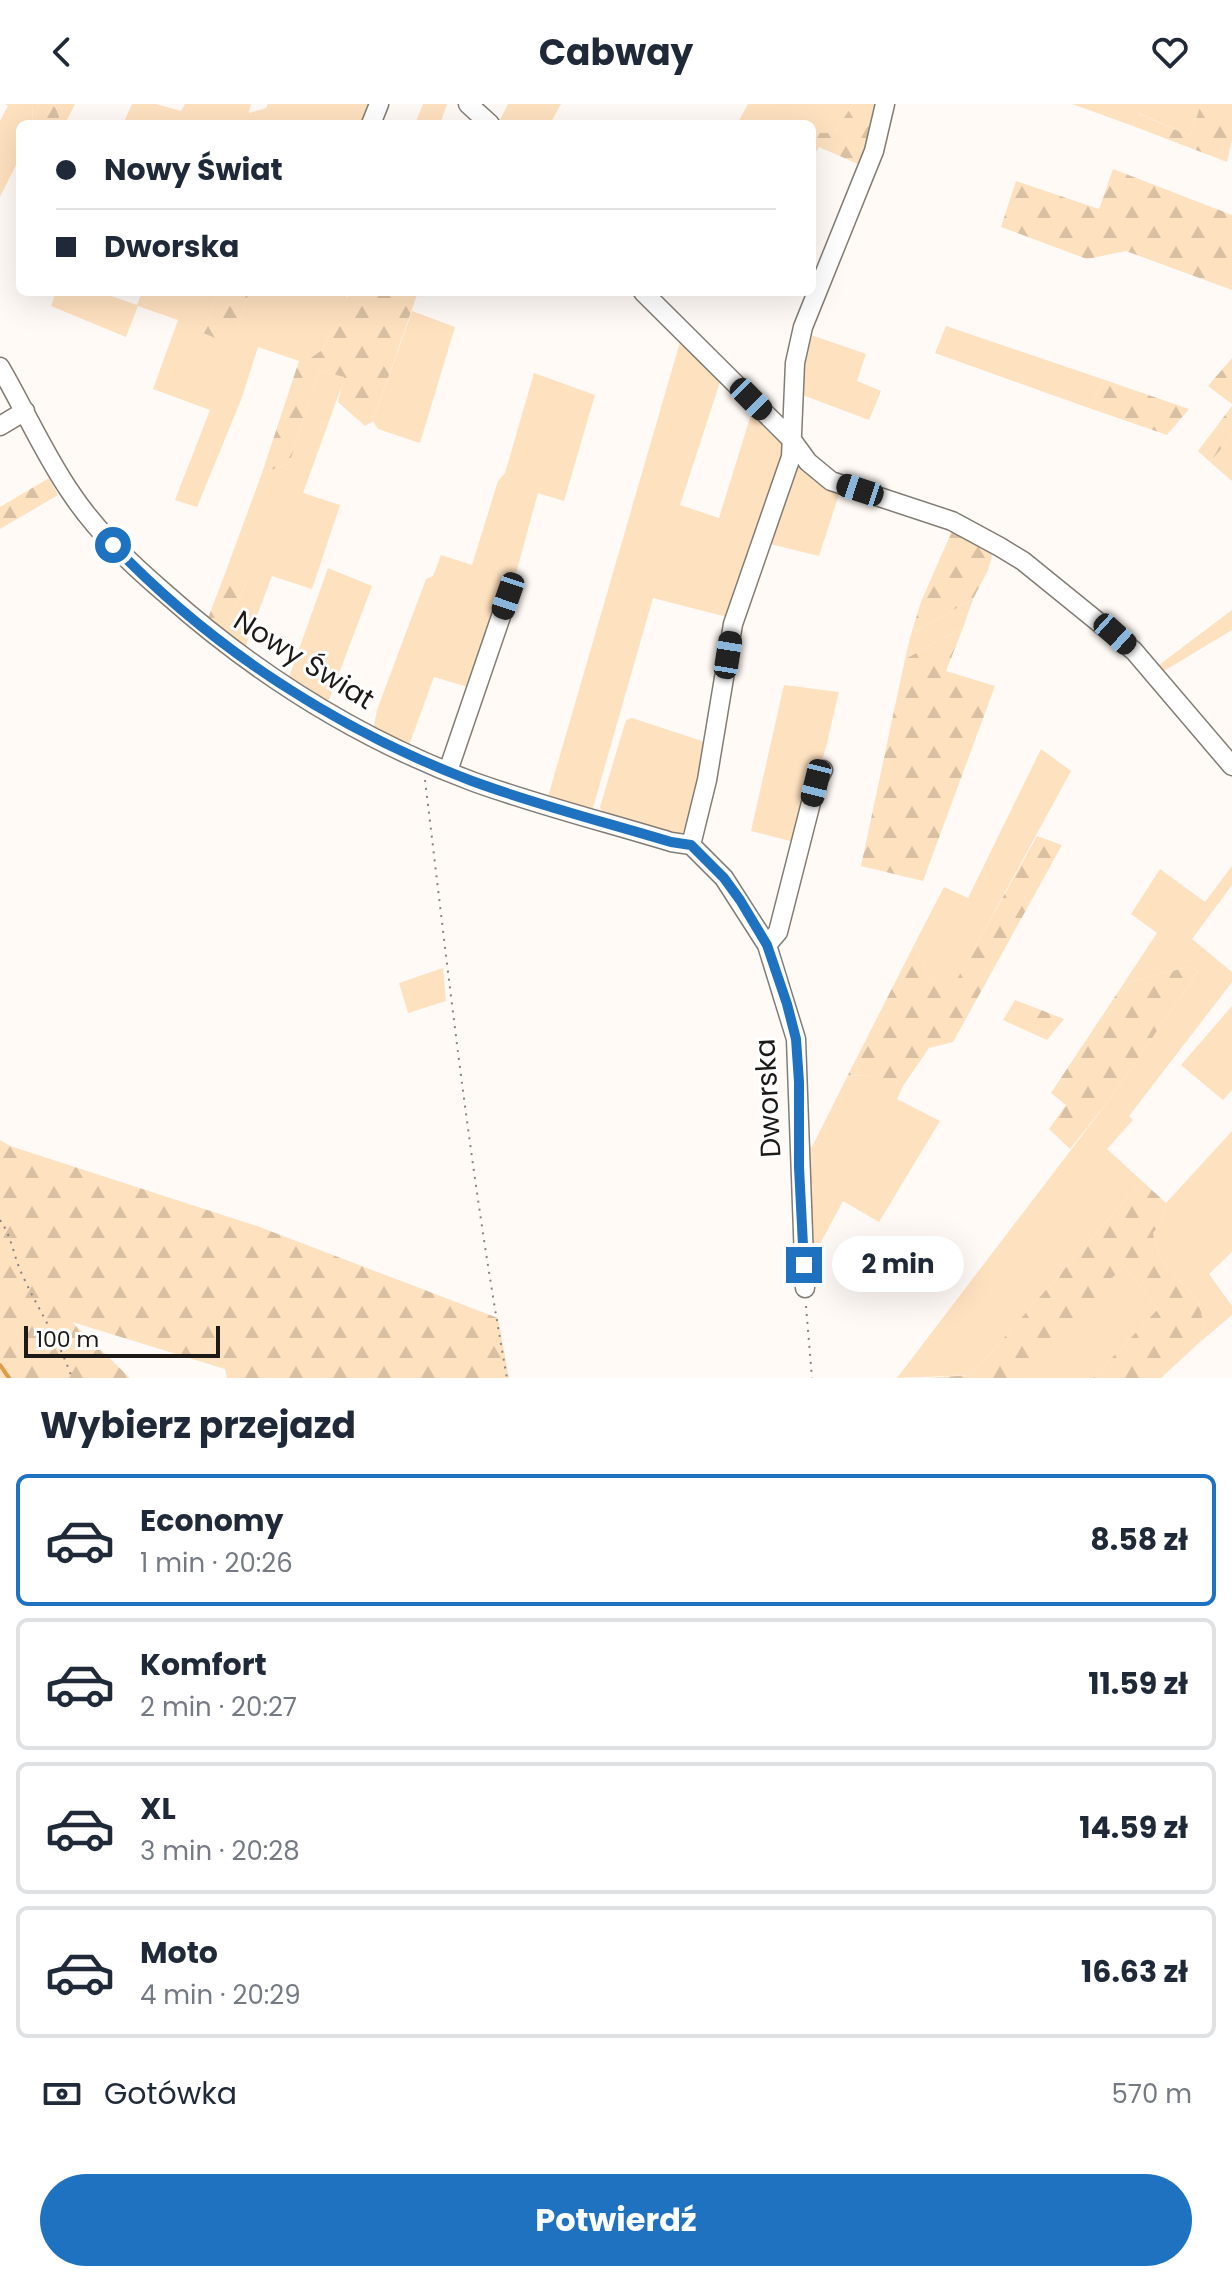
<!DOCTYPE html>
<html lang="pl">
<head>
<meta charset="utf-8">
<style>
	:root { --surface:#fff; --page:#f2f2f3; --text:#1f2937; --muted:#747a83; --line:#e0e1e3; --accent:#1f72c0 }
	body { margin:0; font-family:Poppins,sans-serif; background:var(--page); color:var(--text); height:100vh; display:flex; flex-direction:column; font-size:30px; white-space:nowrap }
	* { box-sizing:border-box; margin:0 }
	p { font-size:26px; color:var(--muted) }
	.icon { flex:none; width:44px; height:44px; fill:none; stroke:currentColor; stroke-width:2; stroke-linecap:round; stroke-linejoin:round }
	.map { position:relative; height:1274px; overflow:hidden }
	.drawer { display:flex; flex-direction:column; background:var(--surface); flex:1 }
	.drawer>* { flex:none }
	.hud { position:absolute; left:16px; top:16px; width:800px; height:176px; border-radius:12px; box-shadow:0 8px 32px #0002; display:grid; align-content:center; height:176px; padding:0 40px; background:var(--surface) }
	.scale { position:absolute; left:24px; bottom:20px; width:196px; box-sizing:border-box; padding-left:8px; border:4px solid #1c1916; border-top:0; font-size:22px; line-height:28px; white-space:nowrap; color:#1c1916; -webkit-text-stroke:6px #fff; paint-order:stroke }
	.end { position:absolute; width:36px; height:36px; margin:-18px; border:10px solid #1f72c0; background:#fff; box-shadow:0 0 0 4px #fff }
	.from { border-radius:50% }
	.bubble { position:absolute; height:56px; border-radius:28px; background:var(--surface); box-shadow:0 8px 32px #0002; font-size:26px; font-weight:700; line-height:56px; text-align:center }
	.car { position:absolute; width:24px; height:48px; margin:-24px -12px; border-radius:10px; box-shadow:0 0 6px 2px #0007; background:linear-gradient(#222 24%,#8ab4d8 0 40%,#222 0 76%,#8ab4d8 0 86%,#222 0) }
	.hud b { display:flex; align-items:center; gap:28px; height:76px; font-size:30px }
	.hud b+b { border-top:2px solid var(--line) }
	.hud i { width:20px; height:20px; background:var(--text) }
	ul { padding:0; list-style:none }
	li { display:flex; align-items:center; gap:24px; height:132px; margin:0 16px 12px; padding:0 24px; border:4px solid var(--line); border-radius:12px }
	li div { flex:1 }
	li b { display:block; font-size:30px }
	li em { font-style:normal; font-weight:700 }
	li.on { border-color:var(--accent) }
	li>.icon { width:72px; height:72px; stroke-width:1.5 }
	h2 { padding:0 40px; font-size:36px; line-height:96px }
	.pay { display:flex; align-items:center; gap:20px; height:88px; padding:0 40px; font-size:30px }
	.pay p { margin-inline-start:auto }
	.button { display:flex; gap:16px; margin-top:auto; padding:16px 40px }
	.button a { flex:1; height:92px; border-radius:48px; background:var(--accent); color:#fff; font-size:32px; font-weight:700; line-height:92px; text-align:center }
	header { display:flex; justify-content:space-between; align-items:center; height:104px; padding:0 40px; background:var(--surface); font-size:36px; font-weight:700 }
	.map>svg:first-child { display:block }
	.green { fill:#fee1bf }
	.forest { fill:url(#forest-firs) }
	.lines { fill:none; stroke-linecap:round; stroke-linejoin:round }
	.stream { stroke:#dc9c48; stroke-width:4 }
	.minor-casing { stroke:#827c74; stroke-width:21 }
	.path { stroke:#878380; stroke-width:2; stroke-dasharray:2 6; stroke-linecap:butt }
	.minor { stroke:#fff; stroke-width:18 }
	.route { stroke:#1f72c0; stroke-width:10 }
	.labels { text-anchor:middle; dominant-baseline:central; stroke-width:6; stroke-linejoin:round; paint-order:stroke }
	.street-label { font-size:28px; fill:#1c1916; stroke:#fff }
</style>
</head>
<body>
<header><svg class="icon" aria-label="back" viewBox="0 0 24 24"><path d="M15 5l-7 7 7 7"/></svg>Cabway<svg class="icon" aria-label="heart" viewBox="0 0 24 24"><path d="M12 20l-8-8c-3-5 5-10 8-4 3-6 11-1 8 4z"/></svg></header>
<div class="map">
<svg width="1232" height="1274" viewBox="0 0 1232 1274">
	<defs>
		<pattern id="forest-firs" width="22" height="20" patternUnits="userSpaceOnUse" patternTransform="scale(2)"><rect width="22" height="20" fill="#fee1bf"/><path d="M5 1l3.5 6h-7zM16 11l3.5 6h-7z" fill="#d9c0a3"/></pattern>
	</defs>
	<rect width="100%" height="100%" fill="#fffaf5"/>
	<path class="green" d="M5,0H33L32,20H20V53L0,93V17L8,2Z
		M55,0H75L65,20H61Z
		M132,0H156L181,7L185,0H251L249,9L266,4L268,0H374L366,20H123Z
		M508,0H561L550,20H498Z
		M748,0H853L834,29H812V20H737Z
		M1072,0H1201L1190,32L1138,9L1133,22Z
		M56,188H112L111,192L137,201L142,188H218L203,229L232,240L249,188H333L348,193L322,246L305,259L258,243L241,296L197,403L175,396L210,306L153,285L178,216L138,202L126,233L51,202Z
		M412,207L455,223L420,339L378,325L373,317Z
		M946,222L1105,276L1089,304L935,249Z
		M811,231L866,250L857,277L881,287L869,316L800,290L802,262Z
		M680,238L721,275L680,401L719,414L753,304L783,334L788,347L731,514L653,494L592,707L547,696Z
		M320,267L345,273L303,389L340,401L312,485L272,472L244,546L223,530L246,480L226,467L262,369L289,360Z
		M534,269L595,291L564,397L538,389L512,484L505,487L471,584L434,573L408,644L376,627L374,622L377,606L426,475L433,472L441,451L472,461L498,377L505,369Z
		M1232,332V377L1210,358Z
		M798,361L841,384L819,452L766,439L792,366Z
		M328,464L372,482L329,596L325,599L289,573Z
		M973,495L963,524L905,555L911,530Z
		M1232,506V526L1164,567L1159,561Z
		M784,581L839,588L826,643L798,739L751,727Z
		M632,614L708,639L689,724L678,732L602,709L600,703L626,616Z
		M1041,645L1071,667L955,880L932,877L914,841L944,783L968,794Z
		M1232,762V781L1192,835L1232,868V878L1129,1012L1133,1016L1107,1045L1142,1077L971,1271L897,1274L1109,996L1198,868L1192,862L1124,879L1157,829L1131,810L1160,765L1205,798Z
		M443,864L446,897L408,909L399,879Z
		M1015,896L1041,906L1031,921L1047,936L1003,916Z
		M1232,902V986L1223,996L1181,961Z
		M848,971L871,972L890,982H903L897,995L940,1017L879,1118L843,1097L807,1164L805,1042L812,1043Z
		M1232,1027V1148L1209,1170L1232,1202V1211L1200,1238L1204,1222L1199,1198L1159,1153L1153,1129L1162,1118L1166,1099Z
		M1124,1161L1158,1205L1093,1274H1017Z"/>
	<path class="forest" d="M33,0H55L61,20H32Z
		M423,0H447L440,20H415Z
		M853,0H882L865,63L819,43L812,54V29H834Z
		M1201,0H1232V36L1227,58L1133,22L1137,9L1190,32Z
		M1113,65L1232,111V186L1126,147L1087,155L1001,123L1016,77L1099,105Z
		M218,188H249L232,241L203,229Z
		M350,188H418L373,317L365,322L338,298L344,273L320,267L289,360L262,369L299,257L305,258L322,246Z
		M1232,254V300L1208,282Z
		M1105,276L1189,305L1167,331L1089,304Z
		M1232,302V332L1210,358L1198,347Z
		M49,374L58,391L0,425V403Z
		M952,427L993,449L988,466L973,495L911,530L921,498Z
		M226,467L246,480L223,530L208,514Z
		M963,524L946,567L995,582L923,777L861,762L905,555Z
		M1037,732L1062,741L953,938L929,944L903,982H890L876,989L871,972L848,971L914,841L932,877L955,879Z
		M1192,862L1198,868L1109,996L1070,1045L1049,1025L1066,1001L1051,989L1124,879Z
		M1041,906L1064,915L1047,936L1031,921Z
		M0,1036L10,1042L257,1122L498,1214L509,1274H227L225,1265L72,1218L130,1274H0Z
		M1142,1077L1166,1099L1162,1118L1153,1129L1159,1153L1199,1198L1204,1222L1200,1238L1161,1274H1093L1158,1205L1124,1161L1021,1274H927L971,1271Z"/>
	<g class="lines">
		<path class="stream" d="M0,1261L9,1274"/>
		<g class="minor-casing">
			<path id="minor" d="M468,0L490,20
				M371,20L379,0
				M643,188L792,336L808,358L831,377L952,417L1000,443L1023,457L1134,547L1232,662
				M0,263C24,304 44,350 71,389C97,428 131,460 166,490C256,570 361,636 474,678C538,701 605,718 671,738L691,741
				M0,322L25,307
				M448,667L508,492
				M691,741L707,676L733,520L791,353L795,259L803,223L874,47L885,0
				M691,741L724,774L767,841L796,935L805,1184
				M767,841L778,828L816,679L823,666"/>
		</g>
		<path class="path" d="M425,676C449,875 471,1076 507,1274
			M0,1116C12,1133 13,1150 21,1168C37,1204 59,1236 72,1274
			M806,1202L812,1274"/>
		<use href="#minor" class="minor"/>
	</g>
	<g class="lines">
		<path class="route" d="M113,441C212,545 338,626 472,677C537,701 605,718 671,738L691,741L724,774L740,796L767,841L787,900L796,935L799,978V1063L804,1161"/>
	</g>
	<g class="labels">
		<g class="street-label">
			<text transform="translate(304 556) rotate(32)">Nowy Świat</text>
			<text transform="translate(768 994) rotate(-93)">Dworska</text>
		</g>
	</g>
</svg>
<div class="scale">100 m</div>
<i class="end from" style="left:113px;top:441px"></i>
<i class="end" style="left:804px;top:1161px"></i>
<div class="bubble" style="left:832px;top:1132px;width:132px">2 min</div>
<i class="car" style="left:751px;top:295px;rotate:135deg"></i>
<i class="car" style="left:860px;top:386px;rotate:288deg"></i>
<i class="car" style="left:508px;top:492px;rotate:199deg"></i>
<i class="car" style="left:1115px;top:530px;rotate:132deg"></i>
<i class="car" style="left:728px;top:551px;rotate:9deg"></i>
<i class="car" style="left:816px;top:679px;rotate:194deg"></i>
<div class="hud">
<b><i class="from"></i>Nowy Świat</b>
<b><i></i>Dworska</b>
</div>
</div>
<section class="drawer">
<h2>Wybierz przejazd</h2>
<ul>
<li class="on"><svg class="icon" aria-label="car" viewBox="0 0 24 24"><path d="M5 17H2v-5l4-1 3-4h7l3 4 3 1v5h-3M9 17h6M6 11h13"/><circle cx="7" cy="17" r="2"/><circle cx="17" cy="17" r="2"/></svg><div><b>Economy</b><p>1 min · 20:26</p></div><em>8.58 zł</em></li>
<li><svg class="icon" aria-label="car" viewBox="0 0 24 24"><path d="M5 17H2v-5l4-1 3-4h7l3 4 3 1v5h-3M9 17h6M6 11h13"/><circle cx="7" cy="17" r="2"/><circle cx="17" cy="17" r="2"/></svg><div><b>Komfort</b><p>2 min · 20:27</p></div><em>11.59 zł</em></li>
<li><svg class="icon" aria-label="car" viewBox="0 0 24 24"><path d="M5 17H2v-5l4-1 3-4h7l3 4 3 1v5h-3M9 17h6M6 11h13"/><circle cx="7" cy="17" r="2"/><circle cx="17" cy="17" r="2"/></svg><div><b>XL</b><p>3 min · 20:28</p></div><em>14.59 zł</em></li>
<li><svg class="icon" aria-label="car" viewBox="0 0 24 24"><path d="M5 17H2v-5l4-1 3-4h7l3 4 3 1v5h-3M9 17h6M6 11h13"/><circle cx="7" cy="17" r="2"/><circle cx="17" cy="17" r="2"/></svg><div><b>Moto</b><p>4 min · 20:29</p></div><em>16.63 zł</em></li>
</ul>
<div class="pay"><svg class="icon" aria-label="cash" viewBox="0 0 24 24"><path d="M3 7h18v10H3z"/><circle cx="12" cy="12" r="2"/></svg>Gotówka<p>570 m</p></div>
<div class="button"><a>Potwierdź</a></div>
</section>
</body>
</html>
